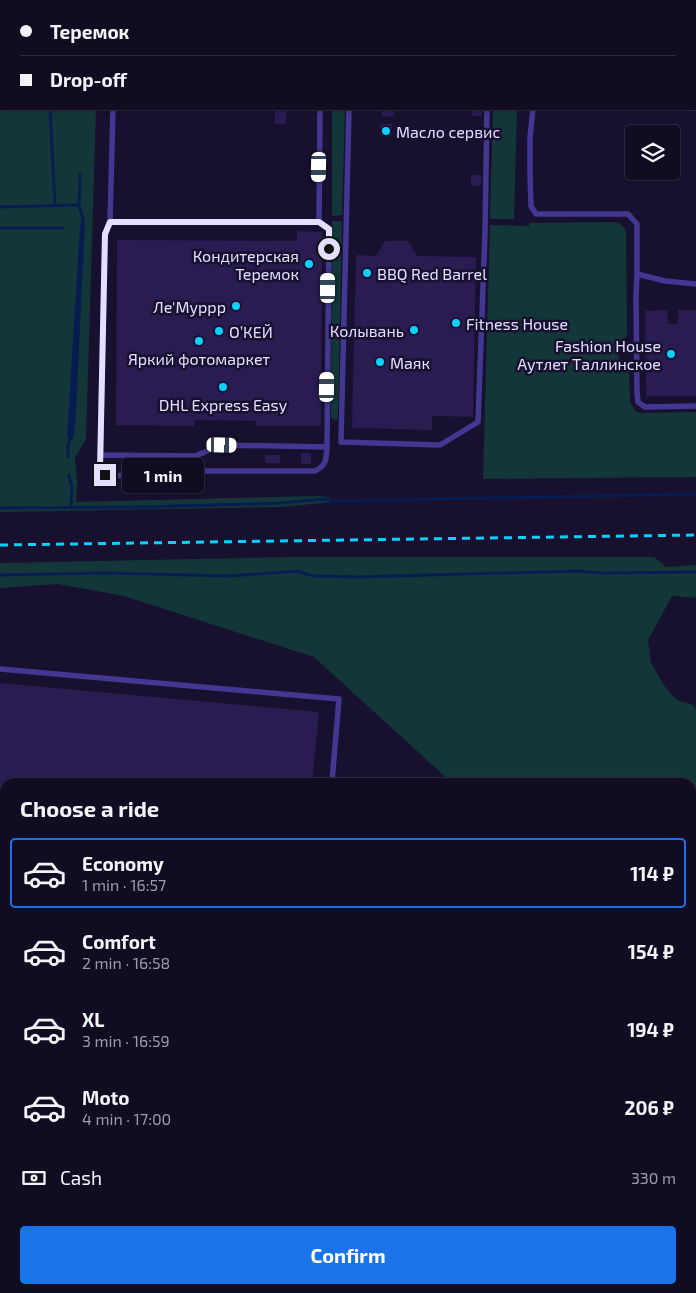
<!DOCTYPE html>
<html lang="en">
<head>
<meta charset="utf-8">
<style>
	:root { --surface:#120c23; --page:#1f1a30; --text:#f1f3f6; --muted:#9c9ba6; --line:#312c41; --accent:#1a73e8 }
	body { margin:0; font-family:"Exo 2",sans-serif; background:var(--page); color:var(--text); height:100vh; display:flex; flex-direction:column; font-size:19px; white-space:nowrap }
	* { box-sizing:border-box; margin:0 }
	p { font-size:16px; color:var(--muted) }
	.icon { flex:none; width:28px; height:28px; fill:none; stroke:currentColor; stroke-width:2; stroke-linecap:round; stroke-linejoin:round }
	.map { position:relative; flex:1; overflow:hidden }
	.panel { position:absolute; left:0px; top:778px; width:696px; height:516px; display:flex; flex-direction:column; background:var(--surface); border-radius:15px 15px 0 0; box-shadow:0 1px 4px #0004,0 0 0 1px var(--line) }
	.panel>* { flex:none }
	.guide { position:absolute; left:0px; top:0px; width:696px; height:110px; box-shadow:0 1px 4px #0004,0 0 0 1px var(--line); display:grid; align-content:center; height:110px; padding:0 20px; background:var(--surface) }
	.tools { position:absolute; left:625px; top:125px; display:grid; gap:10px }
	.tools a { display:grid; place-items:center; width:55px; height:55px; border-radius:5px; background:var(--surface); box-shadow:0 1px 4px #0004,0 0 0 1px var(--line); font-size:25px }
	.end { position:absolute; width:22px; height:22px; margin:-11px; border:6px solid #e4deff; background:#111; box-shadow:0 0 0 2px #111 }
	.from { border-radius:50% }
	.bubble { position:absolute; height:35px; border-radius:5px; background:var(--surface); box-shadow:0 1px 4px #0004,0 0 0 1px var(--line); font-size:16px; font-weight:700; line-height:35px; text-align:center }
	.car { position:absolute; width:15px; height:30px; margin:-15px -8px; border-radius:6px; box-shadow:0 0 4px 1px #0007; background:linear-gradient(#fff 24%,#345 0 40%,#fff 0 76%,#345 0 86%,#fff 0) }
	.guide b { display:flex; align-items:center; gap:18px; height:48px; font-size:19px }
	.guide b+b { border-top:1px solid var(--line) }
	.guide i { width:12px; height:12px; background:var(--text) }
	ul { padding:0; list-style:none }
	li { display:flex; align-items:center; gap:15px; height:70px; margin:0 10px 8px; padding:0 10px; border:2px solid transparent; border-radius:5px }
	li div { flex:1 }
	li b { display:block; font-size:19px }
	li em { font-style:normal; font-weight:700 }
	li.on { border-color:var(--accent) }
	li>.icon { width:45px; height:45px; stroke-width:1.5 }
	h2 { padding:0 20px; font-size:22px; line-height:60px }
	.pay { display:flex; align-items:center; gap:12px; height:55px; padding:0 20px; font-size:19px }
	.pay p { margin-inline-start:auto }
	.cta { display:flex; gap:10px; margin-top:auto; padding:10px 20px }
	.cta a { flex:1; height:58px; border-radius:5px; background:var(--accent); color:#fff; font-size:20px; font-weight:700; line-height:58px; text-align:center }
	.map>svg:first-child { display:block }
	.green { fill:#133739 }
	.water { fill:#071c50 }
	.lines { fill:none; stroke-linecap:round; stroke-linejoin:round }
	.stream { stroke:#071c50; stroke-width:3 }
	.building { fill:#2a1b51 }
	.service { stroke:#433891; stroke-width:5.5 }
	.rail { stroke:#0ad1ff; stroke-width:3; stroke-dasharray:8 6; stroke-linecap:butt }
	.route { stroke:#e4deff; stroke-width:6 }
	.poi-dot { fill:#0ad1ff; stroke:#18102f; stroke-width:2 }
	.labels { text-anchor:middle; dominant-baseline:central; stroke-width:5; stroke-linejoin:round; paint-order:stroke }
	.poi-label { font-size:16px; fill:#e4deff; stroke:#18102f; text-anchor:start }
</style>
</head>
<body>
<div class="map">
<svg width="696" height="1293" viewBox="0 0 696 1293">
	<rect width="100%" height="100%" fill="#18102f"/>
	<path class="green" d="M0,0H94L95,1H1V109H96L86,439L75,458L77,481L76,502L320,496L331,498V502L282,507L0,512Z
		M332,109H345L342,215L332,216Z
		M493,109H517L514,219H490Z
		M332,221H342L338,416V419L334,420L331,418V416Z
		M612,222C619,222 624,225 626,232L627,335L619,347V363L629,370L630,402L635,411L641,413L696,412V477L483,479L490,225L529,226V223Z
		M294,557H654L666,567L696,565V598L672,596L648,640L651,663L665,687L677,700L693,705L696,709V1152L691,1143V782H451L314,657L124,596L58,584L0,588V563Z
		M0,1122H5V1289H426V1293H0Z"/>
	<path class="water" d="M82,220L85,222L75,430L73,438L70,440L67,437L80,227Z"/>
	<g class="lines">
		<path class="stream" d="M50,109L55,206
			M79,205L83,219V223
			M0,207L79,205L80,175
			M0,228H63
			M68,457V444L72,436
			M69,475L70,481L72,485L71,506
			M0,508L142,507L281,503L325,499L333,501L696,494
			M0,575L107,573L229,576L299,571L306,574L315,576L357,577L579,571L601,573L696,572"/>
	</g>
	<path class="building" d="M275,109H286V124H275Z
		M382,109H394V117L382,116Z
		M472,109H482V116H472Z
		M380,124H392L391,137L380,136Z
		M471,175H481V186H471Z
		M297,231L322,232L321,426H256V421L194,420V426L116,425L117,240L297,241Z
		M385,241H408L417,256L476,257L473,417L432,416V430L352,428L356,255L376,256Z
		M667,310L668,324H678V310H696V396H646L645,311Z
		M301,453H311V464H301Z
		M265,455H280V463H265Z
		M0,683L319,712L312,782H5V984L0,983Z
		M0,1090H5V1109H0Z
		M452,1289H601L602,1293H452Z"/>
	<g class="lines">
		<path class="service" d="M109,0L110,1
			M323,1V0
			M491,1V0
			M497,1L498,0
			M695,22H696
			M695,48H696
			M349,109L341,442L440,445L478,422L485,233L487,109
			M533,109L530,137V174L531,206L536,214H628L637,224V274L665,281L696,284
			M110,222H319L329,229L327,447C326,459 327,465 315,471H189L111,476L105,475L100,470L105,234L110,222L113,109
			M319,222L320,109
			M637,274L636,297L637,391L638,402L645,407L696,406
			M100,455L195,456L222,445L327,447
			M0,669L339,699L332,782
			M0,997L5,998
			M0,1077L5,1078"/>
		<path class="rail" d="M0,545L696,535"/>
	</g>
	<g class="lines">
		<path class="route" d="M105,475L100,470L105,234L110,222H319L329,229V249"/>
	</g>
	<g class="poi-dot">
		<circle cx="386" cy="131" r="5"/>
		<circle cx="309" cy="264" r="5"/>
		<circle cx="367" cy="273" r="5"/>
		<circle cx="236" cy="306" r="5"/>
		<circle cx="456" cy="323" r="5"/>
		<circle cx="414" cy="330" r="5"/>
		<circle cx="219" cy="331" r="5"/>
		<circle cx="199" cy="341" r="5"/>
		<circle cx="671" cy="354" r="5"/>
		<circle cx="380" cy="362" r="5"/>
		<circle cx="223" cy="387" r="5"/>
	</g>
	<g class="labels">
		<g class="poi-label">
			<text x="396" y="131">Масло сервис</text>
			<text x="299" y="255" text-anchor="end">Кондитерская<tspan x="299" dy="18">Теремок</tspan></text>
			<text x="377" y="273">BBQ Red Barrel</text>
			<text x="226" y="306" text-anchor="end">Ле'Муррр</text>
			<text x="466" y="323">Fitness House</text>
			<text x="404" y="330" text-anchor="end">Колывань</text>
			<text x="229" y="331">О’КЕЙ</text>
			<text x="661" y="345" text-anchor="end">Fashion House<tspan x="661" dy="18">Аутлет Таллинское</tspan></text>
			<text x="199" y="358" text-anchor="middle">Яркий фотомаркет</text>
			<text x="390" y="362">Маяк</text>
			<text x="223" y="404" text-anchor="middle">DHL Express Easy</text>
		</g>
	</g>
</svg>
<div class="tools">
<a><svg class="icon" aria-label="layers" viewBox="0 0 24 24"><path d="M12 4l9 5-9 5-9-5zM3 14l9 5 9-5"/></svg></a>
</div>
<i class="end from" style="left:329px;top:249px"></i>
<i class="end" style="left:105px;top:475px"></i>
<div class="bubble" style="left:122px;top:458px;width:82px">1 min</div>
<i class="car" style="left:319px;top:167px;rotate:181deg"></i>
<i class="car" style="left:328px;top:288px;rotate:0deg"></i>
<i class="car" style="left:327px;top:387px;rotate:1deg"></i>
<i class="car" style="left:222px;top:445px;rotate:91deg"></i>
<div class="guide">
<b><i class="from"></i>Теремок</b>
<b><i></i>Drop-off</b>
</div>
<section class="panel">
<h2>Choose a ride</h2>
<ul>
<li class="on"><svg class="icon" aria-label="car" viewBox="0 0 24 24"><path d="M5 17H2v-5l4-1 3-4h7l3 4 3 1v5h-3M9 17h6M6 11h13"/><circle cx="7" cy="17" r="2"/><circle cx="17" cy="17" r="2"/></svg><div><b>Economy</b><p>1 min · 16:57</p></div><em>114 ₽</em></li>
<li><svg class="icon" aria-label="car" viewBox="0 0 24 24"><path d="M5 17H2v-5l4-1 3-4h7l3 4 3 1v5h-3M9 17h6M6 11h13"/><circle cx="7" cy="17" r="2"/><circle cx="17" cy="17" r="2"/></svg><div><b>Comfort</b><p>2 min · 16:58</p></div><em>154 ₽</em></li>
<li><svg class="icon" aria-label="car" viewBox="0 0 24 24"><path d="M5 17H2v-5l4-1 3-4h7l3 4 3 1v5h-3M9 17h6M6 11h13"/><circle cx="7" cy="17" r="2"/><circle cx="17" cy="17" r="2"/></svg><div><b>XL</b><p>3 min · 16:59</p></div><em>194 ₽</em></li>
<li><svg class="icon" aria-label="car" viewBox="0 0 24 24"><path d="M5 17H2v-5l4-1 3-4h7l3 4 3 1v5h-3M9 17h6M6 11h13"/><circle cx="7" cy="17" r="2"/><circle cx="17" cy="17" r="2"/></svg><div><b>Moto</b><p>4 min · 17:00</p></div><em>206 ₽</em></li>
</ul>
<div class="pay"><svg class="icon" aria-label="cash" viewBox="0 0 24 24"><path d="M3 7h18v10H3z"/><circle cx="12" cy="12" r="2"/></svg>Cash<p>330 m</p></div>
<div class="cta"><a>Confirm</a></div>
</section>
</div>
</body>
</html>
